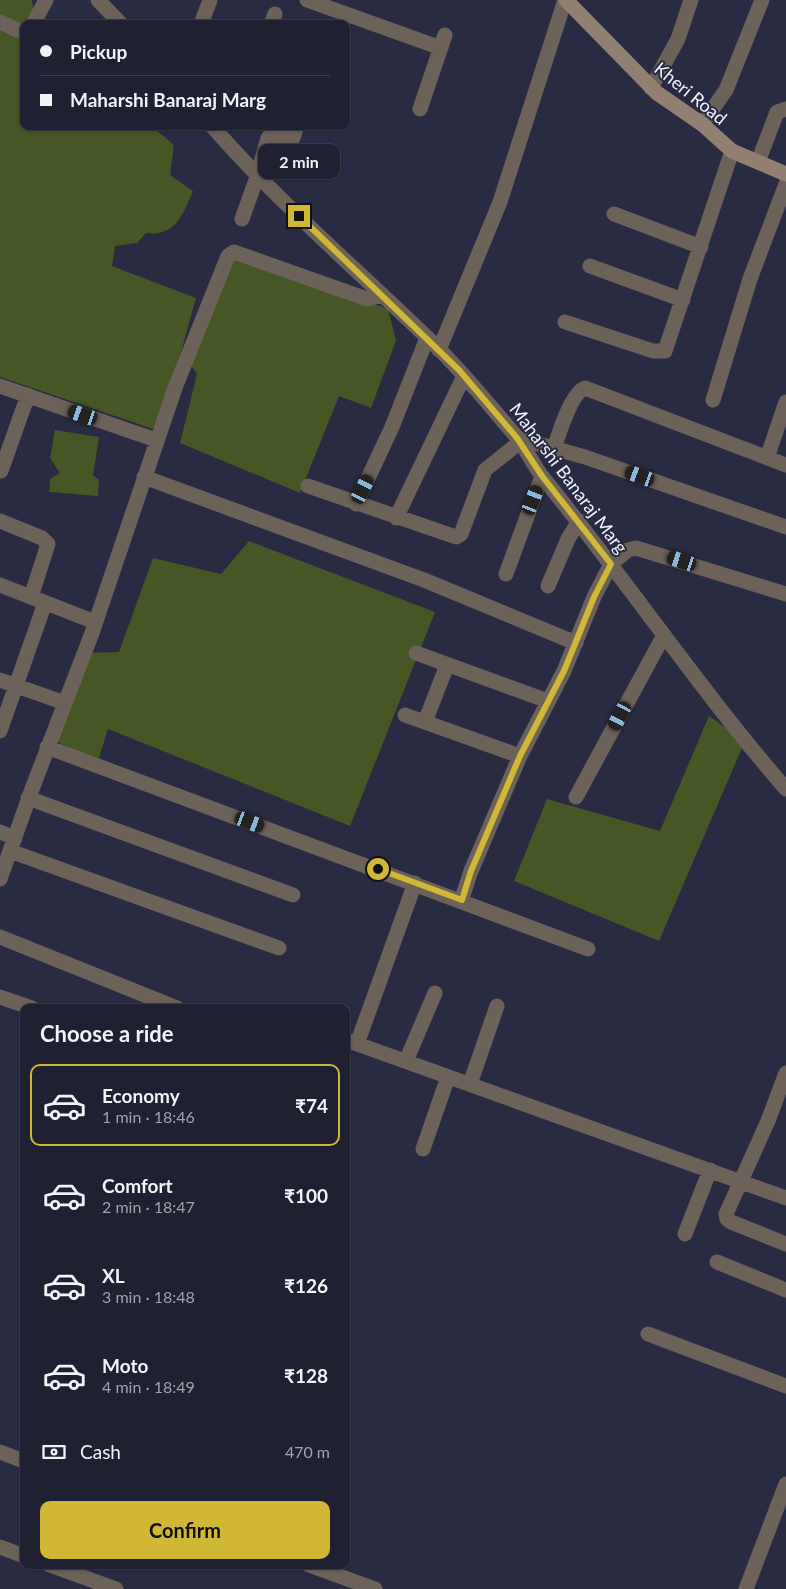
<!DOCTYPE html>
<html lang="en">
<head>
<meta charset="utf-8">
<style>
	:root { --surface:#1f2032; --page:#27283a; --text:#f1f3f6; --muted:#a1a3ac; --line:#3c3e4d; --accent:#d0b736 }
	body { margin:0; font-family:Lato,sans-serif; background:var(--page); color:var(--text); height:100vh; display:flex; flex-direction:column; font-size:19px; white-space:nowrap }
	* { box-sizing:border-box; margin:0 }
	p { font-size:16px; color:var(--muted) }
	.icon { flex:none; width:28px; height:28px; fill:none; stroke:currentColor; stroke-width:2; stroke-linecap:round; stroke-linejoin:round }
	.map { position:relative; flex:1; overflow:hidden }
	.side { position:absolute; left:20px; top:1004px; width:330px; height:565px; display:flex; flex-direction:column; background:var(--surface); border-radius:10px; box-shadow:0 1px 4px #0004,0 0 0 1px var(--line) }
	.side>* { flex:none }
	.top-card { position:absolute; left:20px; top:20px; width:330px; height:110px; border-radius:10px; box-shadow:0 1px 4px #0004,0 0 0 1px var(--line); display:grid; align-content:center; height:110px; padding:0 20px; background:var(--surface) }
	.end { position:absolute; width:22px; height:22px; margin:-11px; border:6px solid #d0b736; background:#111; box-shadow:0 0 0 2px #111 }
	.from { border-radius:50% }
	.bubble { position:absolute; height:35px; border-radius:10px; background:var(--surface); box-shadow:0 1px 4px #0004,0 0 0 1px var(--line); font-size:16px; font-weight:700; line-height:35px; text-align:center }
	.car { position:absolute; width:15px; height:30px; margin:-15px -8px; border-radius:6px; box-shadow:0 0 4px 1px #0007; background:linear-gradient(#222 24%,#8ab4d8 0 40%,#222 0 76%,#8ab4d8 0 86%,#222 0) }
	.top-card b { display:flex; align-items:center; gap:18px; height:48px; font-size:19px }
	.top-card b+b { border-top:1px solid var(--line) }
	.top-card i { width:12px; height:12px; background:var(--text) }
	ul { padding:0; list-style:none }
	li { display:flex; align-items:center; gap:15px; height:82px; margin:0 10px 8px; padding:0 10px; border:2px solid transparent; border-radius:10px }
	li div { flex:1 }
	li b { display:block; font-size:19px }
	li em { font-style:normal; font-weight:700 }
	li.current { border-color:var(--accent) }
	li>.icon { width:45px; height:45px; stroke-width:1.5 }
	h2 { padding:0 20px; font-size:22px; line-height:60px }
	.pay { display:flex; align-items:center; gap:12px; height:55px; padding:0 20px; font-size:19px }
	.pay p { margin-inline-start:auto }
	.action { display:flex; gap:10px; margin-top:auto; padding:10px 20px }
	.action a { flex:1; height:58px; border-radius:10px; background:var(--accent); color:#111; font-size:20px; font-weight:700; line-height:58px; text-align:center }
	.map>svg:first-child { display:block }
	.green { fill:#465624 }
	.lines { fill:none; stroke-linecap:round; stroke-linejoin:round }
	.street { stroke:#6d625a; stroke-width:15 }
	.secondary { stroke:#917f72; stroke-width:15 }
	.route { stroke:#d0b736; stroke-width:6 }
	.labels { text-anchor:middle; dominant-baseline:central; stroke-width:4; stroke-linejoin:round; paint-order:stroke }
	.street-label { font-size:18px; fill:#eff1fe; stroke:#292b43 }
</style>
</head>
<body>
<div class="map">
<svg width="786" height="1589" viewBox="0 0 786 1589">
	<rect width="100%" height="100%" fill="#292b43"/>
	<path class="green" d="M0,0H32L35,24H24V126H151L174,145L170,175L193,191C183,214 176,237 146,233L137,243L115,246L112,266L196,298L159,431L0,377Z
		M232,253L388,309L396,341L371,408L339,396L300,493L180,443L197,374L184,356Z
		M55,430L99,437L93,475L99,480L98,496L49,492L50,479L60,473L50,458Z
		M249,541L435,612L350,826L108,729L98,761L51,739L84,653L119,652L153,558L221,574Z
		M709,716L745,741L659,941L514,881L547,799L660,831Z"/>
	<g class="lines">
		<path class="street" d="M98,0L121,24
			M307,0L441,48
			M0,22L24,33
			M33,24L46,0
			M201,24L210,0
			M271,24L275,14
			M651,88L678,39L691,0
			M420,109L445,35
			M702,124L726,90L762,0
			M212,126C282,206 363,275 439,349C466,376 490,406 515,435C526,448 533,465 544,479C627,581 700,690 786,789
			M758,162L777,112L786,109
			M614,214L701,247
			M242,219L257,177L268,138L274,134L289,140L293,138L297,126
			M590,266L683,300
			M565,322L653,351H665L732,151
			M439,350L500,202L565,0
			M0,386L156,440
			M713,400L750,279L786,184
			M517,438L585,457L786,527
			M554,448C559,434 571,393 585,388L786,465
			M767,458L786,402
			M1,471L28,395
			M144,477L424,580L576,643
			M308,486L456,537L461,534L485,470L520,442
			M356,504L392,427L427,338
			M396,518L464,376
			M0,521L42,538L48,544L31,597
			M506,574L542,476
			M0,585L95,622
			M548,586L568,539L579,521
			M416,653L548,701
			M0,680L65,703
			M405,715L520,756
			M425,722L447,665
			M0,731L45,603
			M47,747L588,949
			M576,797L664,635
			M28,798L293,895
			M0,832L15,838
			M10,851L279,948
			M0,879L32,789L92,633L175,388L228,256L234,252L367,299L382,295
			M461,901L471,871L520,756L564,671L594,597L611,564L628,550L636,548L786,594
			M0,937L177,1008
			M0,997L32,1008
			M346,1040L786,1198
			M357,1044L415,883
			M406,1061L435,993
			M786,1073L768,1121L726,1214L727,1219L731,1222L786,1244
			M470,1084L497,1006
			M423,1149L448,1077
			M685,1234L710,1170
			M717,1262L786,1290
			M648,1334L786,1386
			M0,1452L24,1461
			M0,1547L24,1556
			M50,1565L116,1589
			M309,1565L375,1589
			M746,1589L786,1484"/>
		<path class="secondary" d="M566,0L657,93L702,124L732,151L786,174"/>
	</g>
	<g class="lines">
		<path class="route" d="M299,216L459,370L517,438L542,476L611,564L594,597L564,671L520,756L471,871L462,900L378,869"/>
	</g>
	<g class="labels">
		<g class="street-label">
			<text transform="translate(691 93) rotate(39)">Kheri Road</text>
			<text transform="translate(569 478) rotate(53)">Maharshi Banaraj Marg</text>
		</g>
	</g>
</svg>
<i class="end from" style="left:378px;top:869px"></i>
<i class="end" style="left:299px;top:216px"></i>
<div class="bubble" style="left:258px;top:144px;width:82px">2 min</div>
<i class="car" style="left:83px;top:415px;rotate:289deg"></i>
<i class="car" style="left:640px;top:476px;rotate:290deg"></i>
<i class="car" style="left:363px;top:489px;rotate:26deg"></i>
<i class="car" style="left:533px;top:500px;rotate:21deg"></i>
<i class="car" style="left:682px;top:561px;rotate:288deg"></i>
<i class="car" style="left:620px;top:716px;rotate:208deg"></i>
<i class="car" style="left:250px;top:822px;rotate:111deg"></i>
<div class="top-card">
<b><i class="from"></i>Pickup</b>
<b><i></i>Maharshi Banaraj Marg</b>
</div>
<section class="side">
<h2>Choose a ride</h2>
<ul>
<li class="current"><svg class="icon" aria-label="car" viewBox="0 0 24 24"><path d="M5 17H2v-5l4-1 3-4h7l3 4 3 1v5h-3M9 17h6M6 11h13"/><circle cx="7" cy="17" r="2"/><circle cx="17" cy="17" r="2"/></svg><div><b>Economy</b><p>1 min · 18:46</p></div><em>₹74</em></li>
<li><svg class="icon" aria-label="car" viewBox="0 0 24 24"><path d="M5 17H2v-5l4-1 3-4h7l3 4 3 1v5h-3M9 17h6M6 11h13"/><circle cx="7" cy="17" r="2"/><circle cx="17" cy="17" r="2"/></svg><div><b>Comfort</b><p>2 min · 18:47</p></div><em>₹100</em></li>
<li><svg class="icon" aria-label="car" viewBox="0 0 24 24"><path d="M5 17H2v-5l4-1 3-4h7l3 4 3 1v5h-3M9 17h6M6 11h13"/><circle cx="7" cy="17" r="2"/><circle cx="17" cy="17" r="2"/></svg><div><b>XL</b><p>3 min · 18:48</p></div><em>₹126</em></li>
<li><svg class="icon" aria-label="car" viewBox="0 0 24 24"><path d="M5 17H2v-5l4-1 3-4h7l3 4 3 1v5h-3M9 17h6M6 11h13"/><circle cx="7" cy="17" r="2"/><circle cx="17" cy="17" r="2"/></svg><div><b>Moto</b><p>4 min · 18:49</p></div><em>₹128</em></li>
</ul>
<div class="pay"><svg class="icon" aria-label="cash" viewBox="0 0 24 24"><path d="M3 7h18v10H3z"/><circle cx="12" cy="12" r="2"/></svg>Cash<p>470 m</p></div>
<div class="action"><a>Confirm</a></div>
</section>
</div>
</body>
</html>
